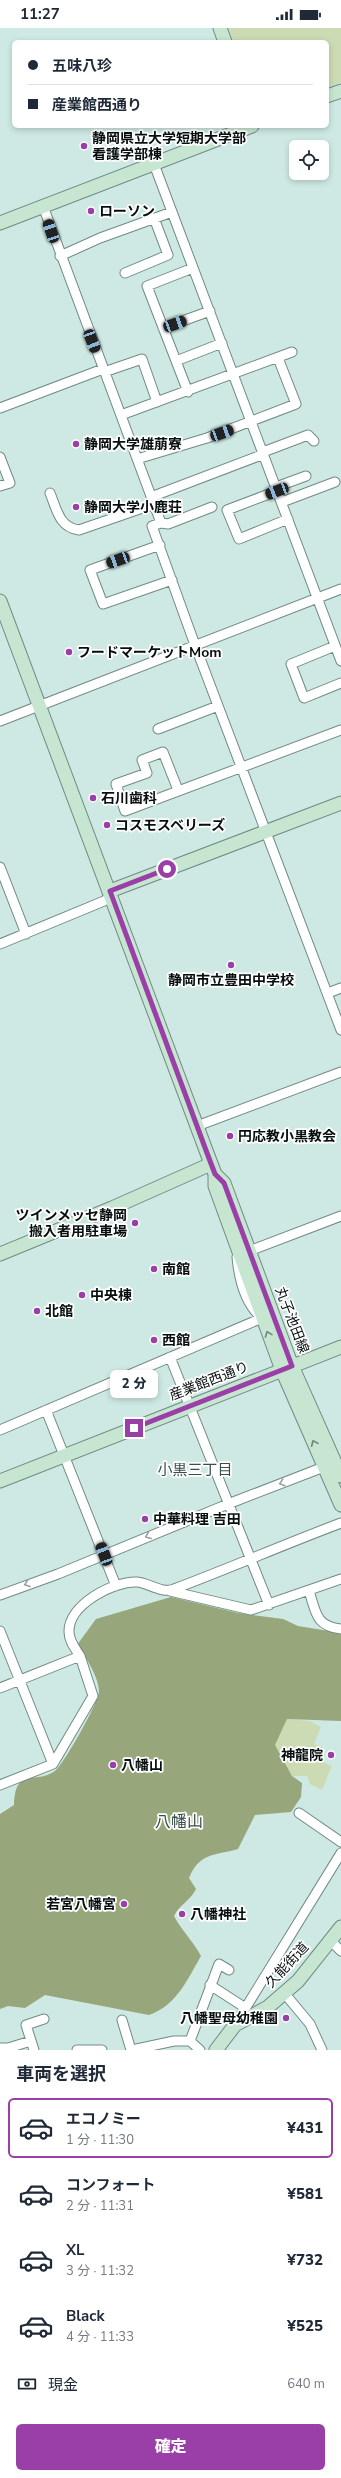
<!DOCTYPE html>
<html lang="ja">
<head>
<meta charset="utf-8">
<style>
	:root { --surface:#fff; --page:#f6f6f7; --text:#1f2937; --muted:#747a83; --line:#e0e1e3; --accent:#9a3ea8 }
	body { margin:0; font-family:"Nunito Sans","Noto Sans JP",sans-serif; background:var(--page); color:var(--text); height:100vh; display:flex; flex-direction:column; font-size:15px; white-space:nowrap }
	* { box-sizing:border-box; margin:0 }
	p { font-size:13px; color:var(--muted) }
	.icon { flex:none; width:22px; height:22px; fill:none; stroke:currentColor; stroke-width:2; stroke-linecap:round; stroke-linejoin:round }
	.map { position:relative; height:2022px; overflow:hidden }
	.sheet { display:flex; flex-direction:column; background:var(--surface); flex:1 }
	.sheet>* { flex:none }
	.guide { position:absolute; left:12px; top:12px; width:317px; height:88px; border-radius:6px; box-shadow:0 2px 6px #0003; display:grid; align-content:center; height:88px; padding:0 16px; background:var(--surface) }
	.tools { position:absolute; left:289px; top:112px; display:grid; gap:8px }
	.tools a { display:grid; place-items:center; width:40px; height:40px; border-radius:6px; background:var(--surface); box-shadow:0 2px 6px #0003; font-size:20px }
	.end { position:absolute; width:18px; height:18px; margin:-9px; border:5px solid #9a3ea8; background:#fff; box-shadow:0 0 0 2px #fff }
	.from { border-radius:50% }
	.bubble { position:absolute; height:28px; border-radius:6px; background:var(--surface); box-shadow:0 2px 6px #0003; font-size:13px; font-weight:800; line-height:28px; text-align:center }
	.car { position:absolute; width:12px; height:24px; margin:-12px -6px; border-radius:5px; box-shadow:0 0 3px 1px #0007; background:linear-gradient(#222 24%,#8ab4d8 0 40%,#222 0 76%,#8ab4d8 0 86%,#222 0) }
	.guide b { display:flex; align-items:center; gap:14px; height:38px; font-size:15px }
	.guide b+b { border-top:1px solid var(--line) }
	.guide i { width:10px; height:10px; background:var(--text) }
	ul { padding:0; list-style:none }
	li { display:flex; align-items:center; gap:12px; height:60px; margin:0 8px 6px; padding:0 8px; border:2px solid transparent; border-radius:6px }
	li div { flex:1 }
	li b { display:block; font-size:15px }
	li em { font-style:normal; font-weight:800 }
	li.current { border-color:var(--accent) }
	li>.icon { width:36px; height:36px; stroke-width:1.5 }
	h2 { padding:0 16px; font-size:18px; line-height:48px }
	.pay { display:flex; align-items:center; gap:10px; height:44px; padding:0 16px; font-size:15px }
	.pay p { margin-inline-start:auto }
	.action { display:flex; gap:8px; margin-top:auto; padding:8px 16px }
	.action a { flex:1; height:46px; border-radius:6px; background:var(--accent); color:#fff; font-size:16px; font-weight:800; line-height:46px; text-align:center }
	.status { display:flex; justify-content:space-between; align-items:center; height:28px; padding:0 20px; background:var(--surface); direction:ltr }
	.status svg { height:11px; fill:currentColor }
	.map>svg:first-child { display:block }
	.green { fill:#cddbb4 }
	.forest { fill:#97a67b }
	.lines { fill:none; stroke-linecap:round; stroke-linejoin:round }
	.street-casing { stroke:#718a84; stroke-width:11 }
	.secondary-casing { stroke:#718a84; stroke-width:15 }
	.street { stroke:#fff; stroke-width:9 }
	.secondary { stroke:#c6e6d1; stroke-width:13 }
	.oneway { stroke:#708579 }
	.oneway2 { stroke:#9b9f9e }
	.route { stroke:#9a3ea8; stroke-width:5 }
	.poi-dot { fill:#9a3ea8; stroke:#fff; stroke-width:1.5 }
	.labels { text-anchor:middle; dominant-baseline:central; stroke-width:3.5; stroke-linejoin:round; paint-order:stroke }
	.poi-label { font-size:14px; font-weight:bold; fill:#060f0d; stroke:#fff; text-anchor:start }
	.street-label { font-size:14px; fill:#060f0d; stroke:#fff }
	.neighbourhood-label { font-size:15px; fill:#384f4a; stroke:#fff }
	.quarter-label { font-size:16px; fill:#384f4a; stroke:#fff }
</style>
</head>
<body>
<div class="status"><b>11:27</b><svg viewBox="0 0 49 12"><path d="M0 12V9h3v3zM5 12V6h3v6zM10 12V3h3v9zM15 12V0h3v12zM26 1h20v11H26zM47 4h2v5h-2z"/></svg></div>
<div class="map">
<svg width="341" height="2022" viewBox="0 0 341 2022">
	<rect width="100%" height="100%" fill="#cee9e3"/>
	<path class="green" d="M228,0H341V54L327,60V14H233Z
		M287,1691L310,1693L321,1699L314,1716L323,1719L319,1732L332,1738L322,1762L310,1756L307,1748H292L275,1717Z"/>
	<path class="forest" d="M171,1569L238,1585L283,1591L298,1598L341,1605V1693L287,1691L275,1717L292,1748L302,1755L301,1769L291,1784L255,1787L238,1821C214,1828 200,1824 189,1850L196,1861C190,1873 179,1877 174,1888C182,1903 193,1913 201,1928C187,1952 177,1977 149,1987L45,1967L25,1980L8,1978L0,1981V1786L14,1777C15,1738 36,1757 55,1743C64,1736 99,1674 99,1663C99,1650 85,1627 77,1617L96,1591Z"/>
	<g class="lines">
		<g class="street-casing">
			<path id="street" d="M154,136L341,633
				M43,178L161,495L152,498L195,617L341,1002
				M60,228L100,210L172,184
				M125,245L168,227L154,190
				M163,300L210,283
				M176,333L222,315
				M104,344L142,331L157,374
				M188,364L147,258L193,240
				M0,380L103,341
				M121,387L292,324
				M263,424L308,407L314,413
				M0,429L10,455L0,458
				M137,431L207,410L296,376L278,330
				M276,459L306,448
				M277,463L227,482L239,511L288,491
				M50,465C57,482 59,499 79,502L154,476
				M151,469L264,426
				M282,474L335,454
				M161,495L168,496L212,479
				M160,517L90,542L103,576L172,552
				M335,618L291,636L304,670L341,655
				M0,693L341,561
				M158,701L218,678
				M178,762L163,724L142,732L147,745L116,756L125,783L341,702
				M0,839L26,906
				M0,916L104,873L112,868
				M328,965L341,960
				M197,1098L341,1044
				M249,1223L341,1188
				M170,1329L269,1577
				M46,1382L116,1558
				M0,1402L262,1290C245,1276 239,1251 237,1229
				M170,1563L251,1582L341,1551
				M309,1563C316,1584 315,1598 341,1601
				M0,1567L58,1546L228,1476L329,1437
				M0,1603L53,1736L0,1757
				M0,1660L80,1628C75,1620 69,1613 69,1604C68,1577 113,1553 137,1554C149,1555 162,1566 174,1561C230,1540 285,1516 341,1495
				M53,1736L93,1668L80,1628
				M299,1785L341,1814
				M330,1912L341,1923
				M210,1957L244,1979
				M285,1966L310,1996L322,2022
				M122,1992L131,2022
				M235,1997L341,1825
				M0,2020H8L31,2013
				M34,2022L26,1997L44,1991
				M77,2022H102
				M132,2022L174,2013H190
				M200,2022L190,2013L219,1936L229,1942"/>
		</g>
		<g class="secondary-casing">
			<path id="secondary" d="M220,0L225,14
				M327,68L341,63
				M0,195L252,98
				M0,573L207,1125L215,1146L224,1155L292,1338L341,1448
				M110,863L341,775
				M215,1146V1158L282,1342L341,1477
				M0,1226L112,1180L211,1136
				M0,1453L341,1319
				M216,2022L235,1997L268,1979L298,1953L341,1899"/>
		</g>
		<use href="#street" class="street"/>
		<use href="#secondary" class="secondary"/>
	</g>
	<defs><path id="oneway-chevron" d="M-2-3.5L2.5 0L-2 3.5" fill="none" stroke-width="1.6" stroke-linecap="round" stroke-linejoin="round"/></defs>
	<g class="oneway">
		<use href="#oneway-chevron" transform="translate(268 1306) rotate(-111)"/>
		<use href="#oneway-chevron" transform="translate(314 1415) rotate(-114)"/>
	</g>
	<g class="oneway2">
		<use href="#oneway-chevron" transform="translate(282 1455) rotate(161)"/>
		<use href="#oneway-chevron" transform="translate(148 1508) rotate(158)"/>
		<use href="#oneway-chevron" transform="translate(27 1556) rotate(160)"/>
	</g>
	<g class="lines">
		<path class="route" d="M134,1400L292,1338L224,1155L215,1146L207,1125L110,863L167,841"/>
	</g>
	<g class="poi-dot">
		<circle cx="84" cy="118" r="4"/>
		<circle cx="91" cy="183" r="4"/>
		<circle cx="76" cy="416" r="4"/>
		<circle cx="76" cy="479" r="4"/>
		<circle cx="69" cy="624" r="4"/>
		<circle cx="93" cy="770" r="4"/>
		<circle cx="107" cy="797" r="4"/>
		<circle cx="231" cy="937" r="4"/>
		<circle cx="230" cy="1108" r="4"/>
		<circle cx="135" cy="1195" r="4"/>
		<circle cx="154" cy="1241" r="4"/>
		<circle cx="82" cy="1267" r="4"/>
		<circle cx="37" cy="1283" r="4"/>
		<circle cx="154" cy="1312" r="4"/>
		<circle cx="145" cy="1491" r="4"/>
		<circle cx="331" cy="1727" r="4"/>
		<circle cx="113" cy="1737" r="4"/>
		<circle cx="124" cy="1876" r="4"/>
		<circle cx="182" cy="1886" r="4"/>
		<circle cx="286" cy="1990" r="4"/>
	</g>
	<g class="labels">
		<g class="poi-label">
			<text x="92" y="110">静岡県立大学短期大学部<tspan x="92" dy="16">看護学部棟</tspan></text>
			<text x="99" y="183">ローソン</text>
			<text x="84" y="416">静岡大学雄萠寮</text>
			<text x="84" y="479">静岡大学小鹿荘</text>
			<text x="77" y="624">フードマーケットMom</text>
			<text x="101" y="770">石川歯科</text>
			<text x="115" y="797">コスモスベリーズ</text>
			<text x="231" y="952" text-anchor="middle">静岡市立豊田中学校</text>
			<text x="238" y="1108">円応教小黒教会</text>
			<text x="127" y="1187" text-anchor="end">ツインメッセ静岡<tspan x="127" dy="16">搬入者用駐車場</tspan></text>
			<text x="162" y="1241">南館</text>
			<text x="90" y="1267">中央棟</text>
			<text x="45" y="1283">北館</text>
			<text x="162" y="1312">西館</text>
			<text x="153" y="1491">中華料理 吉田</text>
			<text x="323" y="1727" text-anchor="end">神龍院</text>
			<text x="121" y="1737">八幡山</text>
			<text x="116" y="1876" text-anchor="end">若宮八幡宮</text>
			<text x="190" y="1886">八幡神社</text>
			<text x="278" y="1990" text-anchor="end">八幡聖母幼稚園</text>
		</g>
		<g class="street-label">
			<text transform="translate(292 1292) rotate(69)">丸子池田線</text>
			<text transform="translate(209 1353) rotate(-21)">産業館西通り</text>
			<text transform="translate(287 1937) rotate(-47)">久能街道</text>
		</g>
		<g class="neighbourhood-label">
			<text x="195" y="1442">小黒三丁目</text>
		</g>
		<g class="quarter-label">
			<text x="179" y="1794">八幡山</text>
		</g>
	</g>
</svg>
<div class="tools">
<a><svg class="icon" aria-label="locate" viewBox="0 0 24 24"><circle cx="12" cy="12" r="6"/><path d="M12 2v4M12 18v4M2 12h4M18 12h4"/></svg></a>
</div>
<i class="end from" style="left:167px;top:841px"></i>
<i class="end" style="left:134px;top:1400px"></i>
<div class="bubble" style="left:110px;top:1342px;width:48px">2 分</div>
<i class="car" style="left:51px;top:203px;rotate:341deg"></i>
<i class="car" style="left:175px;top:296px;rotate:70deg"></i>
<i class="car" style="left:92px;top:313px;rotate:159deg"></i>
<i class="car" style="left:222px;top:405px;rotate:70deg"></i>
<i class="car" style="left:277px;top:463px;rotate:249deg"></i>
<i class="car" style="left:118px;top:532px;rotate:250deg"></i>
<i class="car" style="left:104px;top:1526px;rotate:339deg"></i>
<div class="guide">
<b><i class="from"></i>五味八珍</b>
<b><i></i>産業館西通り</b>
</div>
</div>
<section class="sheet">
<h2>車両を選択</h2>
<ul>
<li class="current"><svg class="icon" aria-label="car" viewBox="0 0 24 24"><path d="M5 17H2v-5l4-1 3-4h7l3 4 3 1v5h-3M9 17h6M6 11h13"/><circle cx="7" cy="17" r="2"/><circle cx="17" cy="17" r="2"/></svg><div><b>エコノミー</b><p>1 分 · 11:30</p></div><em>¥431</em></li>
<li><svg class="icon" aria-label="car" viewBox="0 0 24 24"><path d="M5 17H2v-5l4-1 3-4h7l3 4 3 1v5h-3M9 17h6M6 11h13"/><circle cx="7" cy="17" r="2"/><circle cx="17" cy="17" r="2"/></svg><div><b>コンフォート</b><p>2 分 · 11:31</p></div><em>¥581</em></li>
<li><svg class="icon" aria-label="car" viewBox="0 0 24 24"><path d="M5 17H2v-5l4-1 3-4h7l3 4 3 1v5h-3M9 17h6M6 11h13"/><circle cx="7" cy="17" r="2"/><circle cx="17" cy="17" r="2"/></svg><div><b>XL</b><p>3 分 · 11:32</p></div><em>¥732</em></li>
<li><svg class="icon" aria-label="car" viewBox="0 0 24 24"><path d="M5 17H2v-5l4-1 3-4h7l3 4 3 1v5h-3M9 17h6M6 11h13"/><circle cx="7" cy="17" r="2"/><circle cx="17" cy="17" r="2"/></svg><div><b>Black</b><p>4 分 · 11:33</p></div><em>¥525</em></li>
</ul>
<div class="pay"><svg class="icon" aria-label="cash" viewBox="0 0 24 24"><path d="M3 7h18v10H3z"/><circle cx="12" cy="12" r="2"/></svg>現金<p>640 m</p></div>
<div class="action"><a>確定</a></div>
</section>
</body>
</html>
